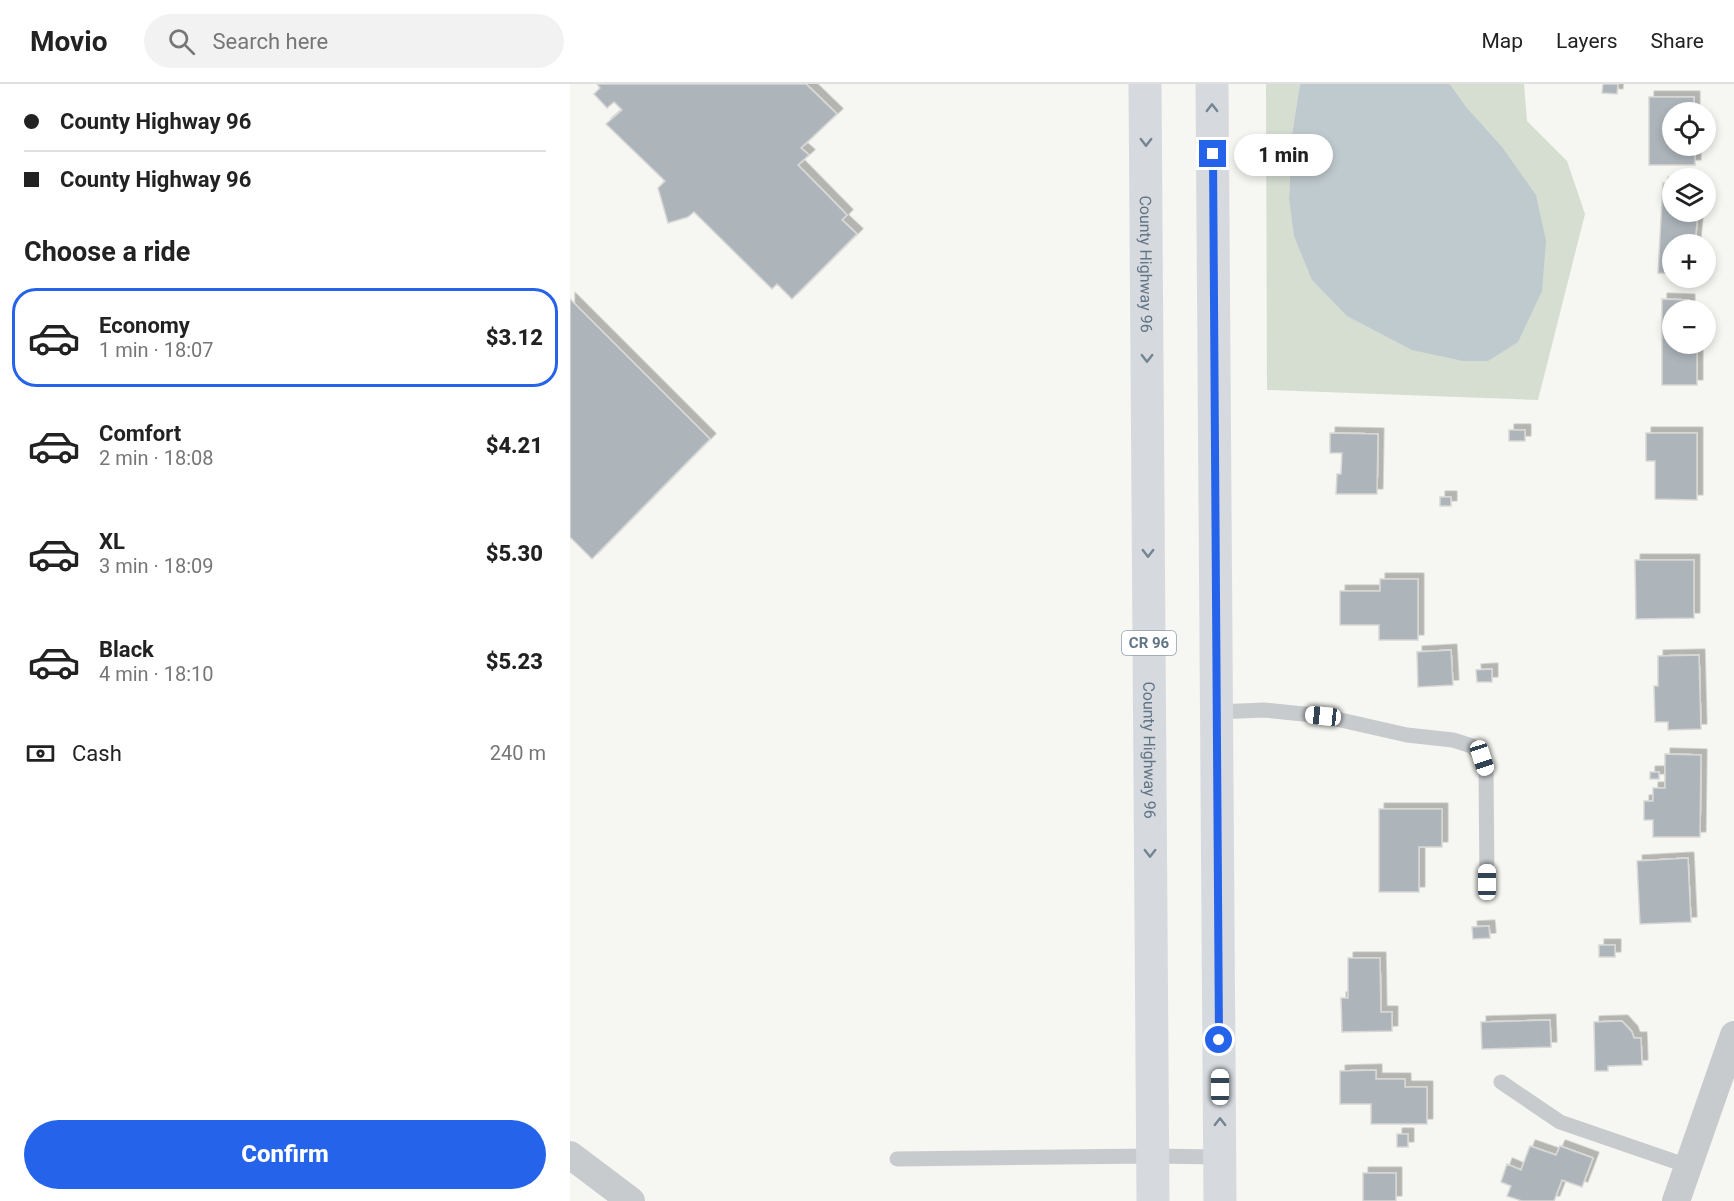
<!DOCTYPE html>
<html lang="en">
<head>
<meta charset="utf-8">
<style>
	:root { --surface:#fff; --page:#f2f2f2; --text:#222; --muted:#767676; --line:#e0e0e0; --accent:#2563eb }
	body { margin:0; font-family:Roboto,sans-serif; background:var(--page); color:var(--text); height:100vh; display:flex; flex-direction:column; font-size:22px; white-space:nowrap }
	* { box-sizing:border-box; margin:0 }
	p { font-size:20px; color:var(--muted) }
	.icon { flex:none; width:33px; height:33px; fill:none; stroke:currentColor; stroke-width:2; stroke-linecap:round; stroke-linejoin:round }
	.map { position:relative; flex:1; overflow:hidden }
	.side { display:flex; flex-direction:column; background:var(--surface); width:570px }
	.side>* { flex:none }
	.top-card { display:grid; align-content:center; height:132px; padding:0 24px; background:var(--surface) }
	.buttons { position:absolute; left:1092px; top:18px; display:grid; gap:12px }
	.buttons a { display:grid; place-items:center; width:54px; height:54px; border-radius:50%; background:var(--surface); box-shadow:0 3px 9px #0003; font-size:30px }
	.end { position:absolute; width:27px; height:27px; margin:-14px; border:8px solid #2563eb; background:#fff; box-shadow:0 0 0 3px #fff }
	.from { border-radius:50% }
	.bubble { position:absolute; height:42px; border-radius:21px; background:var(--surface); box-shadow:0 3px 9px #0003; font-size:20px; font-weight:800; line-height:42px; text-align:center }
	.car { position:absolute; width:18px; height:36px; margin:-18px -9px; border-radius:8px; box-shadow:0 0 4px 2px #0007; background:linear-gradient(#fff 24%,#345 0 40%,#fff 0 76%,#345 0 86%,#fff 0) }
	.top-card b { display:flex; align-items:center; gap:21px; height:57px; font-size:22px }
	.top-card b+b { border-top:2px solid var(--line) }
	.top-card i { width:15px; height:15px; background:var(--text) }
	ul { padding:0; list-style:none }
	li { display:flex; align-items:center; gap:18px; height:99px; margin:0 12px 9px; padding:0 12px; border:3px solid transparent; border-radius:24px }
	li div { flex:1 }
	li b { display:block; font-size:22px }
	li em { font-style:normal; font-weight:800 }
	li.selected { border-color:var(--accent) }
	li>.icon { width:54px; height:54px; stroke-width:1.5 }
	h2 { padding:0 24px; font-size:27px; line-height:72px }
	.pay { display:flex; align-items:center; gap:15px; height:66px; padding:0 24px; font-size:22px }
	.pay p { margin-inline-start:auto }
	.action { display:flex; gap:12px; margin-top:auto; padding:12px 24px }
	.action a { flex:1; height:69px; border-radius:36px; background:var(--accent); color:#fff; font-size:24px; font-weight:800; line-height:69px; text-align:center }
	header { display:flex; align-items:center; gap:36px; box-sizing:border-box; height:84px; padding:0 30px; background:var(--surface); border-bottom:2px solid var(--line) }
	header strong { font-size:28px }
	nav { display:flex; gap:33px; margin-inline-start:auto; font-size:21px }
	.search { width:420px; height:54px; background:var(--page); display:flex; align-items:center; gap:15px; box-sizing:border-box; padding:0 21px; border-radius:33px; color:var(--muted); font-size:22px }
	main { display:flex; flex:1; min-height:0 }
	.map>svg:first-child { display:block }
	.green { fill:#d6ded2 }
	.water { fill:#bfcacf }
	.building { fill:#adb5bb; stroke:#d7d7d5; stroke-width:1.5; filter:url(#shadow) }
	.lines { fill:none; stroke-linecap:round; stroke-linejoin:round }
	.lane { stroke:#c8cbce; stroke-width:15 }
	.street { stroke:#c8cbce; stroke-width:28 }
	.primary { stroke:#d6dadf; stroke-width:33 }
	.oneway { stroke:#738493 }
	.route { stroke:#2563eb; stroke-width:8 }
	.labels { text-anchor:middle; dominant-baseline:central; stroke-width:6; stroke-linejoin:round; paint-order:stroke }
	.shield { fill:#fff; stroke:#919eaa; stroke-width:1.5 }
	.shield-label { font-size:15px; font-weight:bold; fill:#627586 }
	.street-label { font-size:16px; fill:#627586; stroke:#fff }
</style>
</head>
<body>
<header>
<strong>Movio</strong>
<div class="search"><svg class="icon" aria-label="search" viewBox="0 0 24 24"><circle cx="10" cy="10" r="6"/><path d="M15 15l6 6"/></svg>Search here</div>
<nav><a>Map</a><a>Layers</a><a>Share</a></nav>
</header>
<main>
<section class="side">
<div class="top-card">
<b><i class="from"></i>County Highway 96</b>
<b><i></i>County Highway 96</b>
</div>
<h2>Choose a ride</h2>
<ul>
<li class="selected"><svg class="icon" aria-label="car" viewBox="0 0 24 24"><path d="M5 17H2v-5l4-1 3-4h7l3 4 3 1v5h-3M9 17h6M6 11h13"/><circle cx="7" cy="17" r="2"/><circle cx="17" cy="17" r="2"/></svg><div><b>Economy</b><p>1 min · 18:07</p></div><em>$3.12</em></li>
<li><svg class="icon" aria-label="car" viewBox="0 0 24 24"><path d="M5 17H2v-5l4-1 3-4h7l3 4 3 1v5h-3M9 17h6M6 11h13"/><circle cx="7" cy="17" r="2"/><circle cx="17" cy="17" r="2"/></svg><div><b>Comfort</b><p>2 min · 18:08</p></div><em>$4.21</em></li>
<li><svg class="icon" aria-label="car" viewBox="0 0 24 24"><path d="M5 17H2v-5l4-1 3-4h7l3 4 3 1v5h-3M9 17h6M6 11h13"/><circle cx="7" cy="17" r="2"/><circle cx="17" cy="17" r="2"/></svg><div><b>XL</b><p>3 min · 18:09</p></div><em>$5.30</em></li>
<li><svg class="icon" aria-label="car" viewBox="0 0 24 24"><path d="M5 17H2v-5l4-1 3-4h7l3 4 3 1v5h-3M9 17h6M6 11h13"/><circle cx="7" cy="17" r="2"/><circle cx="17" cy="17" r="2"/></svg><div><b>Black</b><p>4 min · 18:10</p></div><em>$5.23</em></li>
</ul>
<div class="pay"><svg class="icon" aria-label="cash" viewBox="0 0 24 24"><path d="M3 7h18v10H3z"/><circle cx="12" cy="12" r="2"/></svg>Cash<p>240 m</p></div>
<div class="action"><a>Confirm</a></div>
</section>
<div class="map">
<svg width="1164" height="1117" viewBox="0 0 1164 1117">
	<defs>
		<filter id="shadow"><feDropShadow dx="5.5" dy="-5.5" stdDeviation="0" flood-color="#0004"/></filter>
	</defs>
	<rect width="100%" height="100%" fill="#f6f6f2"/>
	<path class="green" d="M696,0H730L722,50L719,114L918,277L897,24L880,0H954L957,37L997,77L1015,130L968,316L697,306Z"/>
	<path class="water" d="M730,0H880L897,24L932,63L966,111L976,157L972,207L948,258L918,277H893L842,266L777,232L742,196L724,152L719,114L722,50Z"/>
	<path class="building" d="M27,0H236L267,30L231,64L239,71L228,81L277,131L272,136L287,150L222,215L207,200L202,205L124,128L118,133L98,139L88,104L95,97L36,40L52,26L44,18L37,24L24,10L30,4Z
		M1033,0H1048L1047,10L1032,9Z
		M1079,13H1124V28H1102V62H1125V81H1079Z
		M1093,99L1102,100V128H1128L1125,160H1102V190L1088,189Z
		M0,215L140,355L22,475L0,453Z
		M1092,215L1119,216V226H1102V260H1127V301H1092Z
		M939,346H955V357H939Z
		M760,349L808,350L807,410H766L767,390H771L772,369H760Z
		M1076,349H1127V416L1085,415V377H1076Z
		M870,413H881V422H870Z
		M1065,476H1124V534L1066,535Z
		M810,495H848V556H809V541H770V507H810Z
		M881,566L883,601L848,603L847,568Z
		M1129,571L1131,645L1098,646V638H1085L1084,602H1088V572Z
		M922,585V598H907L906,586Z
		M1095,670L1131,671L1130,753H1083V736H1074V717H1083V704H1095Z
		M1080,688H1089V695H1080Z
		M809,725H872V763H849V808H809Z
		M1118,774L1121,838L1070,840L1067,777Z
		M919,842L920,854L903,855L902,843Z
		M1029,861H1045V873H1029Z
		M778,874H810L811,928H822V947L772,948L771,914H778Z
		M980,936L981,963L912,965L911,938Z
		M1052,937L1062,948L1064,954H1071L1072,981L1038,982V987H1025L1024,938Z
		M806,986V995H835V1003H857V1040H801V1020H770V987Z
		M827,1050H838V1063H827Z
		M960,1062L986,1071L990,1062L1023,1074L1012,1103L992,1096L984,1117H952L937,1112L941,1102L931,1098L937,1080L951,1086Z
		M793,1089H826V1117H793Z"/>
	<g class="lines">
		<path class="lane" d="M647,628L694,626L753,632L837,651L883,656L902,662L912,674L916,686L917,798
			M931,998L990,1038L1118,1082
			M327,1075L582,1072L650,1073"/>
		<path class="street" d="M0,1071L61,1117
			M1106,1117L1164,951"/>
		<g class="primary">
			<path id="s1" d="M575,0L583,1117"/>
			<path d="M642,0L650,1117"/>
		</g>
	</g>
	<defs><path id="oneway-chevron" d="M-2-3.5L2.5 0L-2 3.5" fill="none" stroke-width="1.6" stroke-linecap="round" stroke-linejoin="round" transform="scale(1.5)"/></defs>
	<g class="oneway">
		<use href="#oneway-chevron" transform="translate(642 24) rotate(-90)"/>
		<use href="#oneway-chevron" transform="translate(576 58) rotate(90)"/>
		<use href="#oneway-chevron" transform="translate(577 274) rotate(90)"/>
		<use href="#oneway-chevron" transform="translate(578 469) rotate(90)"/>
		<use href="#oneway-chevron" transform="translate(580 769) rotate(90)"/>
		<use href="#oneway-chevron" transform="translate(650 1038) rotate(-90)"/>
	</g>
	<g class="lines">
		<path class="route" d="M643,70L649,956"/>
	</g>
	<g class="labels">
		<rect class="shield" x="552" y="547" width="54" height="24" rx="4.5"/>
		<g class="shield-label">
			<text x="579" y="559">CR 96</text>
		</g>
		<g class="street-label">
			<text stroke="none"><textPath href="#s1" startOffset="180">County Highway 96</textPath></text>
			<text stroke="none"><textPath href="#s1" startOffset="666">County Highway 96</textPath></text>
		</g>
	</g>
</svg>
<div class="buttons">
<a><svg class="icon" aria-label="locate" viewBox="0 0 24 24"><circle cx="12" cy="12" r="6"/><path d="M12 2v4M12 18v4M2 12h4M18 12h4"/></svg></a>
<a><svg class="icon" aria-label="layers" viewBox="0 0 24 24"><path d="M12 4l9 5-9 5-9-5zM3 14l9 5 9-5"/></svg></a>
<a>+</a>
<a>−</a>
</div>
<i class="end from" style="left:649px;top:956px"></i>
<i class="end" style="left:643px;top:70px"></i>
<div class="bubble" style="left:664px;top:50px;width:99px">1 min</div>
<i class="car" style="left:753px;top:632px;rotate:276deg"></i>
<i class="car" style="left:912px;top:674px;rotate:162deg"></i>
<i class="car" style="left:917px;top:798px;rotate:0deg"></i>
<i class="car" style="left:650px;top:1003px;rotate:0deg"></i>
</div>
</main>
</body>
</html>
